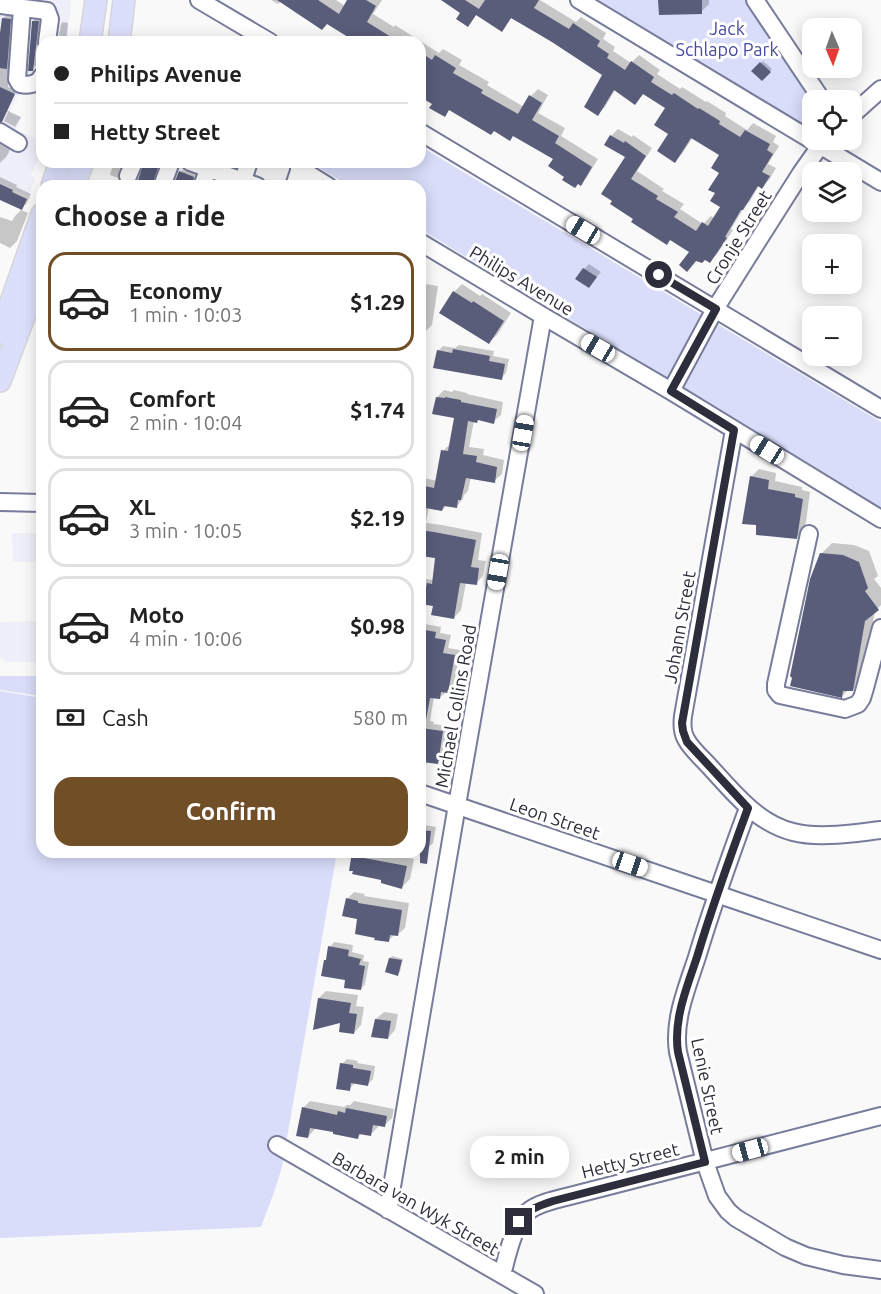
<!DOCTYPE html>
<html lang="en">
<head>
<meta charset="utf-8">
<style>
	:root { --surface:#fff; --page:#f2f2f2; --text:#222; --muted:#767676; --line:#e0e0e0; --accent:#704e26 }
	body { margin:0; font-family:Ubuntu,sans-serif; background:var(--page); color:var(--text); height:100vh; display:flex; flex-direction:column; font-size:22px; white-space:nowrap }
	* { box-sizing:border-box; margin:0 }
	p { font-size:20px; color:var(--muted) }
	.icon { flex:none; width:33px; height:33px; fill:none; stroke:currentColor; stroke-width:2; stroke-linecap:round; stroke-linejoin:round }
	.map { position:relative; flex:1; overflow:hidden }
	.drawer { position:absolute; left:36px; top:180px; width:390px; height:678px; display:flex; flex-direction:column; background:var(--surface); border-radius:18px; box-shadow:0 3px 15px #0003 }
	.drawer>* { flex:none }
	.guide { position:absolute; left:36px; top:36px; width:390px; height:132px; border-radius:18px; box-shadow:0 3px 15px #0003; display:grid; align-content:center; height:132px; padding:0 18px; background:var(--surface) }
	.needle { width:39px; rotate:178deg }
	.tools { position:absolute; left:802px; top:18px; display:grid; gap:12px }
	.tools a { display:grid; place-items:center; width:60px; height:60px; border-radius:12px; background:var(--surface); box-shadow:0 3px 15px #0003; font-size:30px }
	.end { position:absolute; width:27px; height:27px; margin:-14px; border:8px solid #2c2e3b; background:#fff; box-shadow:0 0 0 3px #fff }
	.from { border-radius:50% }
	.bubble { position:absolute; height:42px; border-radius:18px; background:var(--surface); box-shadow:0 3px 15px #0003; font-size:20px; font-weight:600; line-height:42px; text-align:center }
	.car { position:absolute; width:18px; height:36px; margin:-18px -9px; border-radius:8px; box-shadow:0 0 4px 2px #0007; background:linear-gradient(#fff 24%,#345 0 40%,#fff 0 76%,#345 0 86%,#fff 0) }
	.guide b { display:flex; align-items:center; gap:21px; height:57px; font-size:22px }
	.guide b+b { border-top:2px solid var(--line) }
	.guide i { width:15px; height:15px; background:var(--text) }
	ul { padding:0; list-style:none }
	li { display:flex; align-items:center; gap:18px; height:99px; margin:0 12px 9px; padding:0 6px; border:3px solid var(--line); border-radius:18px }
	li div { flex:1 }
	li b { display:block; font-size:22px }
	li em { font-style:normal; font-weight:600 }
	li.selected { border-color:var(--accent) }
	li>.icon { width:54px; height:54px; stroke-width:1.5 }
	h2 { padding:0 18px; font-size:27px; line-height:72px }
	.pay { display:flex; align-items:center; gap:15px; height:66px; padding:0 18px; font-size:22px }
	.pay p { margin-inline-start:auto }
	.action { display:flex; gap:12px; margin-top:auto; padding:12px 18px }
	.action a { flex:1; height:69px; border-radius:18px; background:var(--accent); color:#fff; font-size:24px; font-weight:600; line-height:69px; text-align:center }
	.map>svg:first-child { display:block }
	.built { fill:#eeeff8 }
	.green { fill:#d9ddfa }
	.shadow { fill:#0003 }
	.building { fill:#595d7a }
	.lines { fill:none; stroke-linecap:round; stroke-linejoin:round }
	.minor-casing { stroke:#787c9b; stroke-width:20 }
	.major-casing { stroke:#d5d5d8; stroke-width:24 }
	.minor { stroke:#fff; stroke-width:16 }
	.major { stroke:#dcdffb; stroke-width:21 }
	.route { stroke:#2c2e3b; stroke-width:8 }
	.labels { text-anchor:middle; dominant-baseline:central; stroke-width:6; stroke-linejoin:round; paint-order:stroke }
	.park-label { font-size:18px; fill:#4a4b9e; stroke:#fff }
	.street-label { font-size:18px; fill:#2c2e3b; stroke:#fff }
</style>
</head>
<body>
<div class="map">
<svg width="881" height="1294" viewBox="0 0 881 1294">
	<rect width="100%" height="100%" fill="#f9f9f9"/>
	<path class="built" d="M0,0H71L67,42H42V85L17,96L9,113L22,117L16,130L42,141V152L31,175L36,178L28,196L0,183Z
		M12,533H42V662H6L0,657V622L38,621L37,562H13Z"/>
	<path class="green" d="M590,0H745L798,73L813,100V131H811Z
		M420,146L881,422V507L420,229V186H350L314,165L315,162H420Z
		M0,676H42V696L0,690Z
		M0,691L42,698V852H337L287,1138C284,1169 272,1198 261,1227L0,1238Z"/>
	<path class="shadow" d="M271,0H336L345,6L349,0H382L373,14L394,27L395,25L439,53L443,49L462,60L459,65L489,82L487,85L524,107L531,96L538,89L548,95L538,113L565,128L561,136L598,159L587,177L580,184L566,176L555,159L514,135L450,109L444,115L434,103L420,95V42H354L356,40L328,22L281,1L278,4Z
		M443,0H484L486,1L487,0H540L576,22L581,17L606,33L603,39L615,47L613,51L631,63L639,55L660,70L657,74L680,89L682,87L706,102L707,101L726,113L725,116L747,130L753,123L776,136L773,142L779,146L768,164L776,168L769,180L761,187L759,185L750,201L745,206L731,229L733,230L717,254L710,261L691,252L671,239L667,243L635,218L628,156L611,136L618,129L632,137L633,135L652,148L637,171L664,189L662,191L684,204L680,209L703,224L711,216L714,218L722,206L717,193L721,172V154L693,137L682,154L675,161L667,107L644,93L635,103L615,90L605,107L598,114L604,75L512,17L501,30L477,14L468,25L462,12Z
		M660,0H709V4L701,12Z
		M7,15L13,16L8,87L17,90L6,110L21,117L15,127L4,121L8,112L0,108V52L3,18Z
		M35,19L40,20L39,43L42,48V64L35,66L32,69L33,21Z
		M63,22L68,23L66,42H58L61,24Z
		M763,61L772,69L762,79L753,71Z
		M0,129L14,140L7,156L0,163Z
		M114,162H123L120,169V176L118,178L110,175Z
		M182,170L195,175L193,186H175Z
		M0,177L17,185L16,187L31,194L27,203L22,208L0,198Z
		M21,210L28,213L17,241L10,248L0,243V217L12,221L15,216Z
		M589,264L601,272L589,286L584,269Z
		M420,283L438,286L432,325L421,336H420Z
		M462,284L480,296L482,294L511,313L497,335L489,342L454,292Z
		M459,345L494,351L493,356L509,359L506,373L501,378L438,351L443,346L455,348Z
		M444,390L452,392L454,390L467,393V394L503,402L501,415L493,422L479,419L474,421L469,447L484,449L483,455L504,460L502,474L494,481L471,477L468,491L464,495L463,499L456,507L447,505L442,510L429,507L426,523L442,525L482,533L478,560L486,561L483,576L476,583L466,582L461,610L454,618L434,605L420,602V585L426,579L432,580L434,578L437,557L420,554V482L424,478L437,481L443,451L450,444L455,417L437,397Z
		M759,469L776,473L775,481L802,487V490L810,492L805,529L797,537L751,477Z
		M832,543L854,545L869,551L878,576L874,579L881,588V605L875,611L863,679L853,690H848L842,696L821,554Z
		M420,623L441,627L440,633L451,635L448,648L460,650L454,686L439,698L434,697L430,721L434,722L433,724L448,726L443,757L437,763L425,750L420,749Z
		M420,816L426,817L425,825L436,827L433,843L420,855L404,853L420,852Z
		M354,852H378L414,859L410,879L402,887L383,878Z
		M354,892L365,894L364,896L409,903L405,928L397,935L395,934L388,941L359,918L347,899Z
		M334,942L353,945L352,952L364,955L363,961L369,962L365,984L361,989L347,979L325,961L328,958L330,947Z
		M392,956L403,959L400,972L398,974L390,958Z
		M326,991L358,995L356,1006L364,1007L361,1025L354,1033L319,998Z
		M384,1012L398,1014L395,1030L388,1038L376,1019Z
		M347,1059L358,1061L357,1063L375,1066L373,1079L368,1084L355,1082L354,1084L349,1089L342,1064Z
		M310,1101L344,1107L347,1105H350L354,1101L394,1109L392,1118L384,1126L378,1125V1127L371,1134L362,1133L357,1138L335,1131L316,1127L315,1129L308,1137L303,1108Z"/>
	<path class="building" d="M277,0H318L339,14L347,0H366L376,6L367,22L399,42H356L327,24L322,30Z
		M441,0H465L479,9L485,0H539L534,8L569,29L573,23L600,41L597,46L609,54L607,58L625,70L631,61L654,77L651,82L672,95L674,93L698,109L699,108L720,121L719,124L740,137L745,130L770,144L767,150L773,154L762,172L770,176L762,189L758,186L743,210H741L725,237L727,238L710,263L705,260L702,263L696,261L687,272L679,265L689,252L670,240L667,245L631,222L633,219L610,204L612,201L601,194L625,157L604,145L610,135L624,143L625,141L646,156L631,179L658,196L656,199L678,212L674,217L696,231L702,222L708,226L720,207L710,201L715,193L708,190L719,173L711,168L719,155L691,138L675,163L657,151L668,134L654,125L665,108L643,94L635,105L614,90L598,116L584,107L602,75L552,42L511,18L502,32L476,15L468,27L456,19L460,13Z
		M658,0H702V14L659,15Z
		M2,18L11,19L7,69L0,68V33Z
		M32,21H39L33,71H28Z
		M420,52L432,60L435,55L456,68L453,73L483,90L481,93L518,114L529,95L542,103L532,120L559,136L555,143L592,167L581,186L578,184L575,188L562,180L564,177L548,166L553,159L513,136L510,141L494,131L491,135L449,110L445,117L429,108L432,104L420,97Z
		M760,62L771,72L762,81L751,71Z
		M0,87L15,94L2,122H0Z
		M144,162H160L152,186L133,185L138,180Z
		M179,171L194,177L192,186H173Z
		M0,184L13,190L12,192L27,199L22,210L0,200Z
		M583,268L597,277L589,288L575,279Z
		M453,291L472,303L473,301L504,321L489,344L439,313Z
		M453,349L490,356L489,361L505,364L502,380L433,368L437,350L452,353Z
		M436,397L445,398V397L461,400V402L497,409L494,424L478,420L477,423L468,421L463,454L477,456L476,462L497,467L495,483L466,478L461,500H458L457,508L444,506L442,511L420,507V485L434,488L441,450L448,451L454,418L432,414Z
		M750,476L769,480L768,489L795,494V497L803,499L797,539L756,535V525L742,524Z
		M420,530L434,532L476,540L471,567L479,568L477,585L460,583L454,619L431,615L433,606L420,604V586L426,587L427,583L432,584L435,558L420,556Z
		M820,553L843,555L859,562L868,588L865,591L879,610L865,621L853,691H843L842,698L790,686L792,678L790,676L810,579Z
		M420,629L436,632L435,638L446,640L443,653L455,655L448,693L441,692L440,699L430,698L426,720H420Z
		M420,728L443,731L438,764L422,762L425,742L420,741Z
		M420,830L431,831L427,864L420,863Z
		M352,852H365L364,858L407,866L402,889L381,883V880L352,874L353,871H349Z
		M346,898L358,901V903L402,910L398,936L390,935L389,942L374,940L375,938L355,934L357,919L342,916Z
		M328,946L349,950L348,956L361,959L359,965L365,966L361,990L344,988L345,980L321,976L324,960H326Z
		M389,958L402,960L398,976L385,972Z
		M318,998L351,1003L349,1013L357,1014L354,1034L339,1032L340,1023L313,1030Z
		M375,1019L391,1021L388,1039L371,1037Z
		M340,1063L353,1065V1068L371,1071L368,1086L351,1083L350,1091L336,1089Z
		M302,1107L337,1115L338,1111L345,1113L346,1108L387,1116L385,1127L373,1125L371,1136L359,1134L358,1139L333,1134V1132L310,1128L308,1138L296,1136Z"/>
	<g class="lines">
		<g class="minor-casing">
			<path id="minor" d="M199,0L270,42
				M579,0L881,182
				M755,0L822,100
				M0,5L47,11L50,19L47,42
				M22,8L17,79L20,84C29,86 38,84 42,76
				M852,115L881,89
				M0,132L18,143
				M420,132L881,409
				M190,162L257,186
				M299,168L328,186
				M128,176L134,162
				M162,186L171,162
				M202,186L211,162
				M241,186L249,162
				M294,186L302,162
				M420,242L543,316L671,391L881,519
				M671,391L715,309L754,247L801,173L820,146L827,140
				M734,430L683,716C682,724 682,732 686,739C691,749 702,758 710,767C734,793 757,823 793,832C819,839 854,833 881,830
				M0,502L42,503
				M809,534L776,684V690L780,695L845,709L858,704L862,698L865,688L881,628
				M420,793L881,950
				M748,808C730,857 712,907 697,957C687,988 673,1020 678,1052L705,1162L717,1196L728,1211L736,1218L785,1247L806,1256L843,1265L881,1270
				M277,1145L535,1294
				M388,1210L457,805L543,316
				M502,1275C507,1257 514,1221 530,1210C540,1203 554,1200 566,1197L881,1116"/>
		</g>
		<g class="major-casing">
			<path id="major" d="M90,42L96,0
				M119,42L124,0
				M52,186L60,162
				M74,186L83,162
				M0,333L42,214
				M0,381L42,269"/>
		</g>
		<use href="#minor" class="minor"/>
		<use href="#major" class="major"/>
	</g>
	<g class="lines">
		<path class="route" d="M519,1222C528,1209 538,1206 553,1201L705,1162L678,1052C673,1020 687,987 697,957C712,907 730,857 748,808L687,742L683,731L682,723L734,430L671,391L716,309L659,275"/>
	</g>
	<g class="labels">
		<g class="park-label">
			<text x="727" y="28">Jack<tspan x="727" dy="21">Schlapo Park</tspan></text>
		</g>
		<g class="street-label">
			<text transform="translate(738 237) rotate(-58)">Cronje Street</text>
			<text transform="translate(522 280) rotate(31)">Philips Avenue</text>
			<text transform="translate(679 627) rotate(-80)">Johann Street</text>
			<text transform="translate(455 706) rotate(-80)">Michael Collins Road</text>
			<text transform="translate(555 818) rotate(19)">Leon Street</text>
			<text transform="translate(708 1086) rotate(78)">Lenie Street</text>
			<text transform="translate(630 1160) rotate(-14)">Hetty Street</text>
			<text transform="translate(416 1203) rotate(30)">Barbara van Wyk Street</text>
		</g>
	</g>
</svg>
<div class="tools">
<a><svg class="needle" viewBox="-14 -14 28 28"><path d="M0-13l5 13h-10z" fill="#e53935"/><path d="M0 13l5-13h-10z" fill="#767676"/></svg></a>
<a><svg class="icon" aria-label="locate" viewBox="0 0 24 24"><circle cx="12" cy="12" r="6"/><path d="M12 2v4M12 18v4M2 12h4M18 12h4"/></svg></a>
<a><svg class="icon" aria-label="layers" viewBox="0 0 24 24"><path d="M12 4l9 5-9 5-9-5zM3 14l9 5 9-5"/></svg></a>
<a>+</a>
<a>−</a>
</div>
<i class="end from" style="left:659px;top:275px"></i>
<i class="end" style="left:519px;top:1222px"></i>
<div class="bubble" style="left:470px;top:1136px;width:99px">2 min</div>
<i class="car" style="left:583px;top:230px;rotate:301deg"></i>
<i class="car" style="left:598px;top:348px;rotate:300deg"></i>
<i class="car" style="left:523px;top:433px;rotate:10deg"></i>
<i class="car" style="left:767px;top:450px;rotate:302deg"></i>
<i class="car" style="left:498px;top:572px;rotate:190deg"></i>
<i class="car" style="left:630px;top:864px;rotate:109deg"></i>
<i class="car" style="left:750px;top:1150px;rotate:255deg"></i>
<div class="guide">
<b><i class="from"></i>Philips Avenue</b>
<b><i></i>Hetty Street</b>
</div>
<section class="drawer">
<h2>Choose a ride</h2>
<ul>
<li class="selected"><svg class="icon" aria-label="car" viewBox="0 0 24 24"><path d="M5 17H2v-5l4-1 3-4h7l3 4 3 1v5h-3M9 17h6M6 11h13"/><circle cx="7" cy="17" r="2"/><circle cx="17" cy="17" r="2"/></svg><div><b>Economy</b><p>1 min · 10:03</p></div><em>$1.29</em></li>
<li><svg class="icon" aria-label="car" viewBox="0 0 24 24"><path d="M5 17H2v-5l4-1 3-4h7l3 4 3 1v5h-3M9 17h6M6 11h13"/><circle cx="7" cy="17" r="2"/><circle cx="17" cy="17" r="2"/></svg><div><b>Comfort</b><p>2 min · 10:04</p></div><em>$1.74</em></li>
<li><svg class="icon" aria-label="car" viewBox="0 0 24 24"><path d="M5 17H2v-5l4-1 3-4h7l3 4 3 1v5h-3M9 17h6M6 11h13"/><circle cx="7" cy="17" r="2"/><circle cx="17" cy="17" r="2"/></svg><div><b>XL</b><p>3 min · 10:05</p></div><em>$2.19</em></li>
<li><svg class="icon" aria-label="car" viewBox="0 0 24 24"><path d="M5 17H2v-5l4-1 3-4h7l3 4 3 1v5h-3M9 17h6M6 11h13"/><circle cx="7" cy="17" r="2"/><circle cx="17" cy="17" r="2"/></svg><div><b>Moto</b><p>4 min · 10:06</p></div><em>$0.98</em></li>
</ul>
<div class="pay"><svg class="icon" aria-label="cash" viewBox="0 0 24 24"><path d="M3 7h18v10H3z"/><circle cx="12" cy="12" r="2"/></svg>Cash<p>580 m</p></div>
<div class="action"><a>Confirm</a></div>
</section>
</div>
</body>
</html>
